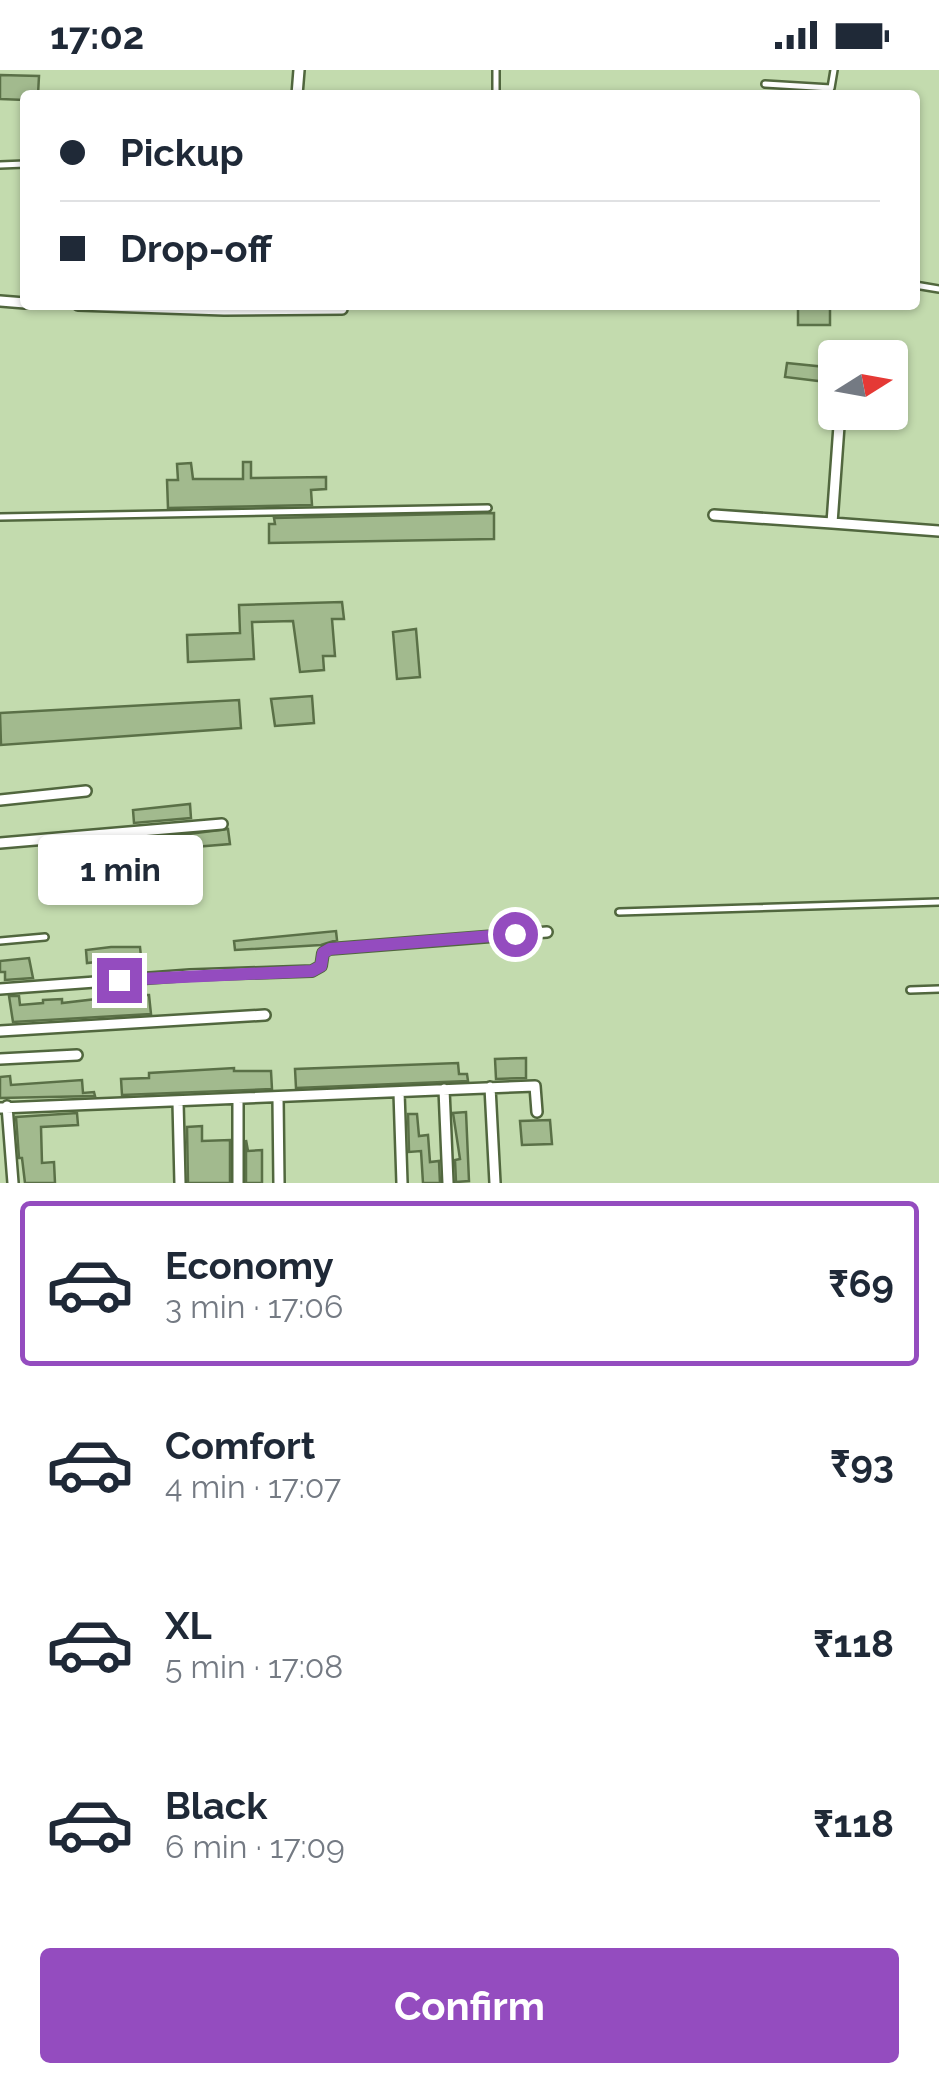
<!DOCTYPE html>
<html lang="en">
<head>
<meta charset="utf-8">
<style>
	:root { --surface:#fff; --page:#f6f6f7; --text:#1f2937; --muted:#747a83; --line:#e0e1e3; --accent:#944cbf }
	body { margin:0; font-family:Raleway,sans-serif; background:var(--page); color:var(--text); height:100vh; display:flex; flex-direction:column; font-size:38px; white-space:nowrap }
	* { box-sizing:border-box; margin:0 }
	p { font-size:32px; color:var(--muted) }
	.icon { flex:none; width:55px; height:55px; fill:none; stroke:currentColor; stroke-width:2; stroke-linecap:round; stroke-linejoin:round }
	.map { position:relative; height:1113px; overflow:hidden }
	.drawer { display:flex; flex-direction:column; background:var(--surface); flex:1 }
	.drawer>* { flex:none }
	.top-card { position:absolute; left:20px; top:20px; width:900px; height:220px; border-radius:10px; box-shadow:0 2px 8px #0004; display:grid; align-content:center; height:220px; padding:0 40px; background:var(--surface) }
	.needle { width:65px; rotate:79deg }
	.controls { position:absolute; left:818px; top:270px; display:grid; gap:20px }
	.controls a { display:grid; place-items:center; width:90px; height:90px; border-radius:10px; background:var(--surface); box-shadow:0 2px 8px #0004; font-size:50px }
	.end { position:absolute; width:45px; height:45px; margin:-22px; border:12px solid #944cbf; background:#fff; box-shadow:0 0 0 5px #fff }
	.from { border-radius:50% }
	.bubble { position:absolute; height:70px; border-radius:10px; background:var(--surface); box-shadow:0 2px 8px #0004; font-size:32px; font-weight:700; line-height:70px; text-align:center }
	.top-card b { display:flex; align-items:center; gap:35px; height:95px; font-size:38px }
	.top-card b+b { border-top:2px solid var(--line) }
	.top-card i { width:25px; height:25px; background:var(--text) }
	ul { padding:18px 0 0; list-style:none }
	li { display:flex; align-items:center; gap:30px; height:165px; margin:0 20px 15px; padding:0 20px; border:5px solid transparent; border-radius:10px }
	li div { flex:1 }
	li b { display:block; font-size:38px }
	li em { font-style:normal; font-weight:700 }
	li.selected { border-color:var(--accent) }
	li>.icon { width:90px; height:90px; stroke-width:1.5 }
	.button { display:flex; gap:20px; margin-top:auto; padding:20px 40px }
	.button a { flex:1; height:115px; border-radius:10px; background:var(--accent); color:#fff; font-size:40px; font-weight:700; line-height:115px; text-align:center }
	.status { display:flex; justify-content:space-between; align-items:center; height:70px; padding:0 50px; background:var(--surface); direction:ltr }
	.status svg { height:28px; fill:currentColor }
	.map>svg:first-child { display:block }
	.building { fill:#a2ba8e; stroke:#5a7047; stroke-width:2.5 }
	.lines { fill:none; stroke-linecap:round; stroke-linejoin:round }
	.service-casing { stroke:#51673e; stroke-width:10 }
	.minor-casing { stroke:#51673e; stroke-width:14 }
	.service { stroke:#fff; stroke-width:5 }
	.minor { stroke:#fff; stroke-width:9 }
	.route { stroke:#944cbf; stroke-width:12 }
</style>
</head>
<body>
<div class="status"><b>17:02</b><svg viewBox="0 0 49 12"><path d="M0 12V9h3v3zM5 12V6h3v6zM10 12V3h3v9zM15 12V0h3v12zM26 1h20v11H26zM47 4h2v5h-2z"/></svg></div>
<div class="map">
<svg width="939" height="1113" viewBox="0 0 939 1113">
	<rect width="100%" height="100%" fill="#c3dbae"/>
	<path class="building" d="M0,5L39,6L38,25H25V30L0,29Z
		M798,236H830V255H798Z
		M787,293L835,298V313L785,307Z
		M243,392H251V408L326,407V419L311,420L312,435L168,438L167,410H178L177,394L191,393L193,409H243Z
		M494,443V469L269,473V454H275L274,448Z
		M342,532L344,549H332L335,586H323L324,600L300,602L293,551L252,552L254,589L188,592L187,565L240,563L239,535Z
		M416,559L420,607L397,609L393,562Z
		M312,626L314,653L275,656L271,629Z
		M239,630L241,658L1,675L0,643Z
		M190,734L191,748L134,753L133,740Z
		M228,759L230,774L158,780L157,768Z
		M336,861L337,870L321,875L235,880L234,871Z
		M111,877H140L141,887L87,893L86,880Z
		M29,888L33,908L5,910V902H0V891Z
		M130,925H149L151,944L13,952L9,926H19L20,935L43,933V930L62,929V933Z
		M526,988V1008L496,1009L495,989Z
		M458,993L459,1004H467L468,1011L296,1018L295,999Z
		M234,998V1001H271L272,1019L122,1025L121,1009L149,1008V1003Z
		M10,1006L11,1015L82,1010L83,1023L94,1022L95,1026L0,1028V1007Z
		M466,1042L469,1111L456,1112L455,1090L460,1089L453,1043Z
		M77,1043L78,1055L41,1057L42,1093L54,1092L55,1113H25L22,1088H19L16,1047Z
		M408,1044H417L419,1066L428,1065L430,1092L439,1091L440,1113H423L421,1081L409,1082Z
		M550,1050L552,1074L522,1075L520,1051Z
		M202,1056V1071L230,1070V1113H188L187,1057Z
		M246,1070L248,1081L262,1080V1113H246Z"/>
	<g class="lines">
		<g class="service-casing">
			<path id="service" d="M765,14L831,18L834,0
				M496,25V0
				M0,95L25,94
				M915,215L939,219
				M0,447L488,438
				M619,842L939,832
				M0,871L45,867
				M910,920L939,919"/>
		</g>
		<g class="minor-casing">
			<path id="minor" d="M297,25L299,0
				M0,231L25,233
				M78,235L224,240L342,239
				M840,342L832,453L939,461
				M714,445L832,453
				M0,730L86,721
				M0,773L222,754
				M0,919L190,905L312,901L321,896L323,883L329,879L547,862
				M0,961L265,945
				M0,989L77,985
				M490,1017L495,1113
				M444,1019L448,1113
				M399,1022L402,1113
				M278,1028L279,1113
				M238,1030V1113
				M178,1032L180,1113
				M7,1036L13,1113
				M0,1038L535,1016L537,1042"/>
		</g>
		<use href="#service" class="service"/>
		<use href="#minor" class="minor"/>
	</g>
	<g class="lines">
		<path class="route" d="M119,910L312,901L321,896L323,883L330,879L515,864"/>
	</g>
</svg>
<div class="controls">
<a><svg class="needle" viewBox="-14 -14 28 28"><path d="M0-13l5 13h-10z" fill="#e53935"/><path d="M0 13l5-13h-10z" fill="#747a83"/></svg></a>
</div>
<i class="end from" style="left:515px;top:864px"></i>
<i class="end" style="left:119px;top:910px"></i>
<div class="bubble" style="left:38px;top:765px;width:165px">1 min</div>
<div class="top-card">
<b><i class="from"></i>Pickup</b>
<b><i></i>Drop-off</b>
</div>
</div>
<section class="drawer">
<ul>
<li class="selected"><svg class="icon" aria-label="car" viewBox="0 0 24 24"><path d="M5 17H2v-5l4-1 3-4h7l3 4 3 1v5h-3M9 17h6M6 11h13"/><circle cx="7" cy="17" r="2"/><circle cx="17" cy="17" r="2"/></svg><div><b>Economy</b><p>3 min · 17:06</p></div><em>₹69</em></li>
<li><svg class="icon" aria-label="car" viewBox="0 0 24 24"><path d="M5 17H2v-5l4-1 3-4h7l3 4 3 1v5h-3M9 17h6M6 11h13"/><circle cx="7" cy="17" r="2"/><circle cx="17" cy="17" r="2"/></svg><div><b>Comfort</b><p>4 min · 17:07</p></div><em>₹93</em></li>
<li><svg class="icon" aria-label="car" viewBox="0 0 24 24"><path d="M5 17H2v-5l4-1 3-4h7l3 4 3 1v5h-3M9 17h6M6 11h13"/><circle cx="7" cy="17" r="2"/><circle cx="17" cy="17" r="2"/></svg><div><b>XL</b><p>5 min · 17:08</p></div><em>₹118</em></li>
<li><svg class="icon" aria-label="car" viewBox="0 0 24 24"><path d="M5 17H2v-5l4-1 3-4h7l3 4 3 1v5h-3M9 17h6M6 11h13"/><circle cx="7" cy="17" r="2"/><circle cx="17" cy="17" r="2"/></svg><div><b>Black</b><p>6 min · 17:09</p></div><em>₹118</em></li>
</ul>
<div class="button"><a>Confirm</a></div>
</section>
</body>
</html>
